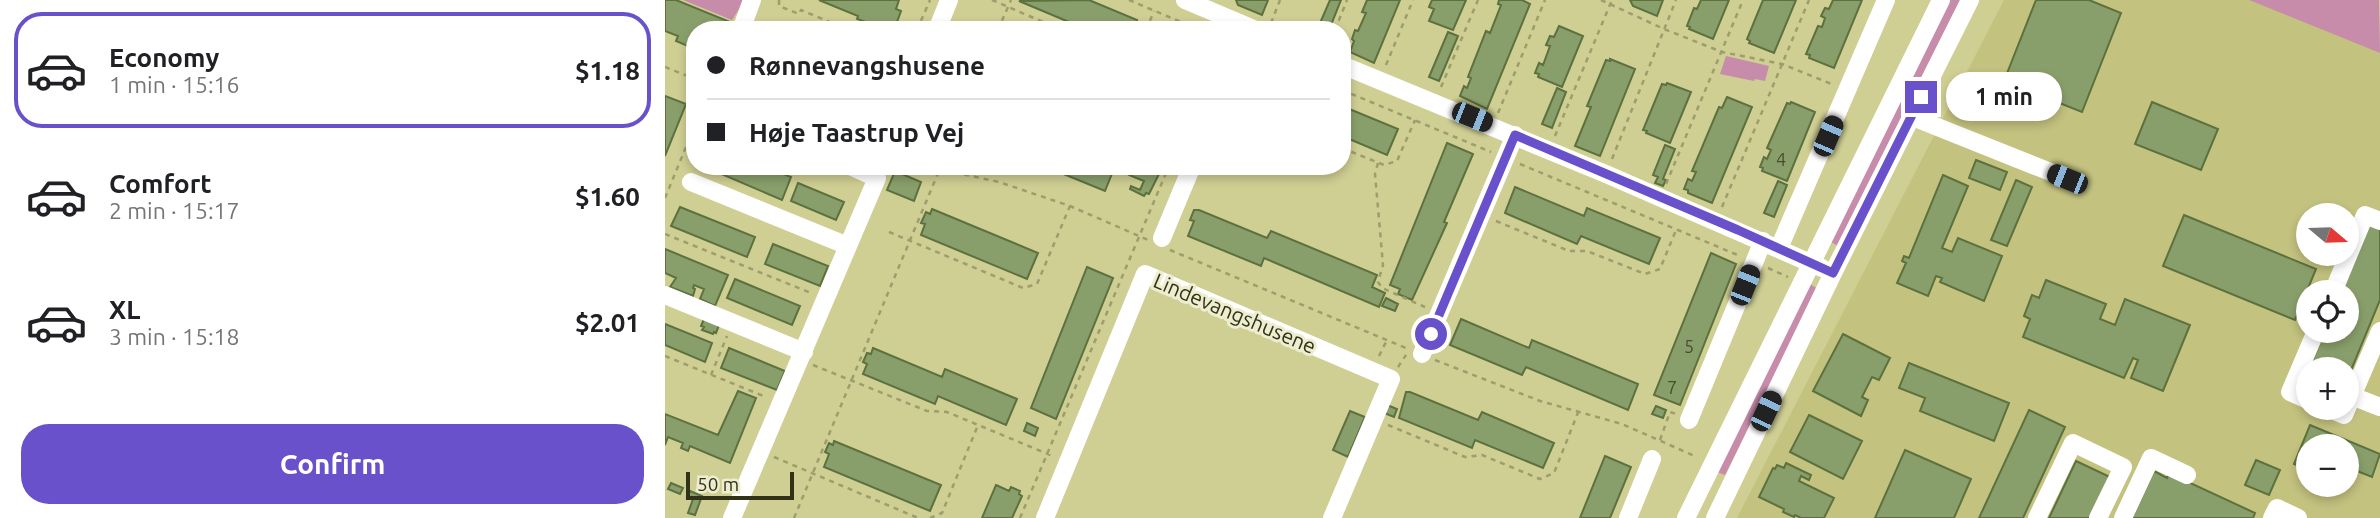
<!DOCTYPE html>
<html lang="en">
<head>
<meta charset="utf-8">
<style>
	:root { --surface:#fff; --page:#f6f6f6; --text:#202124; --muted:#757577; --line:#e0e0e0; --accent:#6851ca }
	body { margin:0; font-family:Ubuntu,sans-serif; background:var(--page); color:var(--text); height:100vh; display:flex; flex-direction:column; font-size:26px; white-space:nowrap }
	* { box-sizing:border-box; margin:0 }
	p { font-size:23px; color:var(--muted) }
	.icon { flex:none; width:38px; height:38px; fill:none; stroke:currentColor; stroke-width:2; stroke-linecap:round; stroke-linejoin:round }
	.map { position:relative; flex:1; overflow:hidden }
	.details { display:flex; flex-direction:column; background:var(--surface); width:665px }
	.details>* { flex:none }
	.top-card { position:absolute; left:21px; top:21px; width:665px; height:154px; border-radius:28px; box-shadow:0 4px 10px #0003; display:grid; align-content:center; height:154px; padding:0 21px; background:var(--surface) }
	.needle { width:46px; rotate:109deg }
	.tools { position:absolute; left:1631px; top:203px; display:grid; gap:14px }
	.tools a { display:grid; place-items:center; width:63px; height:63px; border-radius:50%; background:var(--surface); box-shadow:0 4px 10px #0003; font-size:35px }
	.scale { position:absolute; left:21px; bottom:18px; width:108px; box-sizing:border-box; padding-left:7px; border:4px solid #323219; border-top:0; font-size:19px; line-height:24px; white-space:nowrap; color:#323219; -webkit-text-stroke:5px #ededcf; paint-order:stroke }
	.end { position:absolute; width:32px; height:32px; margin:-16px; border:9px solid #6851ca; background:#fff; box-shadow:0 0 0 4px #fff }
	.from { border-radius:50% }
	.bubble { position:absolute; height:49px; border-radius:24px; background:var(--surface); box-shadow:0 4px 10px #0003; font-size:23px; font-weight:700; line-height:49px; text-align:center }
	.car { position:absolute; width:21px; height:42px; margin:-21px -10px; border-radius:9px; box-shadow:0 0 5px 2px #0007; background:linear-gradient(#222 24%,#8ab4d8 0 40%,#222 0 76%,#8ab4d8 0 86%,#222 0) }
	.top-card b { display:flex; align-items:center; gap:24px; height:66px; font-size:26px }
	.top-card b+b { border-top:2px solid var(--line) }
	.top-card i { width:18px; height:18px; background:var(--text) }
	ul { padding:12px 0 0; list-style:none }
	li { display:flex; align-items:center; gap:21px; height:116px; margin:0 14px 10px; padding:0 7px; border:4px solid transparent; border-radius:28px }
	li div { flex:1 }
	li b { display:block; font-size:26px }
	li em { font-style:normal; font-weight:700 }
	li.on { border-color:var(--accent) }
	li>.icon { width:63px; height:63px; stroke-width:1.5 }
	.primary-button { display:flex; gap:14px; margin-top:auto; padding:14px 21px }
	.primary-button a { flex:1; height:80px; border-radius:28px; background:var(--accent); color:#fff; font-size:28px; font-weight:700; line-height:80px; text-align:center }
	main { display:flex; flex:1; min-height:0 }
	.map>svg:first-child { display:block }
	.built { fill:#c4c27f; fill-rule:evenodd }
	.green { fill:#c68caa }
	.building { fill:#899f6b; stroke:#5c713e; stroke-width:2 }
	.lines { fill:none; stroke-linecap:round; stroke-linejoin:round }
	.path { stroke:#9d9d6d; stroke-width:2.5; stroke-dasharray:5 5; stroke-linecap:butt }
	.minor { stroke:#fff; stroke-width:18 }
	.route { stroke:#6851ca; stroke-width:9 }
	.labels { text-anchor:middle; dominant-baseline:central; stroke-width:6; stroke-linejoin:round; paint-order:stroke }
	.number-label { font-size:18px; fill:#484d2e }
	.street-label { font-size:21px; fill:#323219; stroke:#ededcf }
</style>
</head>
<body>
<main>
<section class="details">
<ul>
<li class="on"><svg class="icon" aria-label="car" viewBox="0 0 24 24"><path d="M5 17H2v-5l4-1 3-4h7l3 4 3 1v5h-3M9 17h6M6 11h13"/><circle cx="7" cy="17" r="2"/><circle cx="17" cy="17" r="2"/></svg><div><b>Economy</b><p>1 min · 15:16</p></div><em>$1.18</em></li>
<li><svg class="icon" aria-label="car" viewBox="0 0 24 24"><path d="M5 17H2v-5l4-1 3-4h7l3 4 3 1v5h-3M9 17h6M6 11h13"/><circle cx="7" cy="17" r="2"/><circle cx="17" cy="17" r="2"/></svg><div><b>Comfort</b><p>2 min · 15:17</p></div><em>$1.60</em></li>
<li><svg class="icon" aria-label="car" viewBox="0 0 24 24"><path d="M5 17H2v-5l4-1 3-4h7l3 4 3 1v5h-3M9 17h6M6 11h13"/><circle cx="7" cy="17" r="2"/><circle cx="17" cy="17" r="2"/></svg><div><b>XL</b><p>3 min · 15:18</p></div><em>$2.01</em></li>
</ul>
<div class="primary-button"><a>Confirm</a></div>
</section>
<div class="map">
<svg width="1715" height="518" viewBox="0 0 1715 518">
	<rect width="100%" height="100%" fill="#cfce93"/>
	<path class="built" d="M1339,0H1584L1715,53V518H1072ZM1643,215H1682V254H1643ZM1643,292H1682V331H1643ZM1643,369H1682V408H1643ZM1643,446H1682V485H1643Z"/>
	<path class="green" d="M18,0H80L67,20Z
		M1285,0H1295L1173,246L1166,242Z
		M1584,0H1714L1715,53Z
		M1061,56L1104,66L1100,81L1090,79L1089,81L1055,74Z
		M1145,284L1153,289L1060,475L1052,472Z"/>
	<path class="building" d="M0,0H11L65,22L62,30H30V49L11,41L13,36L0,31Z
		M154,0H234L231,9L236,11L229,30H224L192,19L193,16Z
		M424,0L472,20L467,30H423L354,1Z
		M571,0H603L597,15L573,5Z
		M665,0H676L664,30H652Z
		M702,0H735L709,63L685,52L689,41L687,39L690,30L693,31L701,13L697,12Z
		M767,0H801L788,30L764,21L769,9L764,7Z
		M834,0H857L865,4L822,109L795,96L799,86L802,88L806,78L803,77L821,31L825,33L836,5L833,4Z
		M965,0H998L992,16L968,6Z
		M1036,0H1064L1048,39L1024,29L1025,27L1022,26L1029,8L1032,9Z
		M1098,0H1131L1109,53L1084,43L1085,41L1082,39Z
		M1168,0H1197L1169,68L1144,58L1145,55L1141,54L1153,26L1157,27L1160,18L1156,16L1160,8L1164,9Z
		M1371,0H1424L1456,13L1417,112L1339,81Z
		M894,26L918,36L897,87L873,77L874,74L870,73L874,63L878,65L885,46L881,45L885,36L889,37Z
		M783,32L793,36L774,81L764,77Z
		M945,59L970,69L935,156L910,146L926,107L922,106L941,60L945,61Z
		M1002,83L1026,92L1005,143L981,133L982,131L978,130L997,84L1001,85Z
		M892,88L901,92L887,128L877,124Z
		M0,96L21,104L0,156Z
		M1062,97L1087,107L1047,203L1023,193V190L1019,189L1023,179L1027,181L1031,172L1027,171L1054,107L1057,108Z
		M1126,102L1150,112L1122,181L1097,171L1098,168L1095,167L1099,157L1102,159L1106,150L1102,148L1122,103L1125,104Z
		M1487,102L1553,129L1536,170L1470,144Z
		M677,106L733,129L722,155L677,136Z
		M782,143L808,154L779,222L782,223L747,300L733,294L735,289L725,285Z
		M1000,145L1010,149L998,179L1001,180L998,186L990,183L993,177L988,175Z
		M1311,160L1342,172L1335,190L1304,178Z
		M38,166H99L126,177L117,200Z
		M379,166H450L440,191Z
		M468,166H498L484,194L481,193L479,196L465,189L466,186L475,190L479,181L464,175Z
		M230,171L256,182L249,201L222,190Z
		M1278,175L1303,186L1277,248L1287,252L1293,238L1337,256L1319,301L1275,282L1277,278L1271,276L1263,296L1232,283L1241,263L1237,261L1239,256L1244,258Z
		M1351,180L1367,187L1342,246L1326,240Z
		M1113,181L1122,185L1109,217L1099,213Z
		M133,183L179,202L171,220L126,201Z
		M850,187L919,216L922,208L995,238L984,264L916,236L912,244L840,213Z
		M15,207L90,237L82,257L6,226Z
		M267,209L373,253L362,279L256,235L260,224L256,223L261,212L265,214Z
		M529,210H534L602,238L606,231L712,275L707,287L720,293L714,307L599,258L596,266L523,236L529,221L525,220Z
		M1519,215L1651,269L1630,320L1498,266Z
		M1705,222L1715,227V300L1682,380V369H1644L1660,331H1682V292H1676Z
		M108,244L163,266L155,286L100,264Z
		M0,249L63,275L50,306L35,299L39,289L29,285L28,288L30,289L28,296L5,287L11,278L0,273Z
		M1046,253L1071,264L1015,405L989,395Z
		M422,267L448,278L391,419L366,408Z
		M70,279L135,306L127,325L62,298Z
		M1381,280L1441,304L1435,319L1450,325L1460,299L1525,325L1498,391L1466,378L1473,360L1468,358L1459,378L1358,337L1365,319L1359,316L1367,295L1374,298Z
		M721,298L733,304L730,311L717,306Z
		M39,319L54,325L51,333L49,332L48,334L37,330L39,327L36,326Z
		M796,319L864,348L867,340L973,384L963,410L861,367L857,375L785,345Z
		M0,324L47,343L40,362L0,345Z
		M1178,334L1225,358L1214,380L1207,377L1197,397L1203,400L1196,416L1148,391Z
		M64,348L120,371L112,390L56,368Z
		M208,348L277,377L280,369L352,399L341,425L273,396L270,404L198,374L202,364L198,362L202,353L206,354Z
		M1244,363L1344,403L1329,441L1255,411L1260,398L1234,388Z
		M73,391L91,398L65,463L25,446L23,451L16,448L18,443L3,437L0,445V414L53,435Z
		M741,392H745L813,420L817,412L889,443L878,468L810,440L807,448L734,418Z
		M722,405L732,409L729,417L719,413Z
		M991,406L1001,410L998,418L987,414Z
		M1364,410L1400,427L1358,518H1314Z
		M685,411L700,417L683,457L668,450Z
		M1144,415L1197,441L1178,479L1125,452Z
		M362,423L373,428L370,436L359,431Z
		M1645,425L1715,454L1707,477L1682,467V446H1643V470L1629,464Z
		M169,441L276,485L265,511L159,467L164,454L160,452L164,443L168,445Z
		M1240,450L1306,479L1289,518H1210Z
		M940,456L966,467L945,518H915Z
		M1591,460L1615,470L1604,495L1580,485Z
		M1411,461L1447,478L1428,518H1384Z
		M1121,463L1146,475L1144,480L1136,476L1134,481L1169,498L1159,518H1136L1130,515L1129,517L1118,512L1119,509L1094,497L1108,468L1110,469L1112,465L1119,468Z
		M1489,471L1502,478L1504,473L1590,513L1588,518H1467Z
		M6,483L18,488L15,494L3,489Z
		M331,485L344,491L346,487L355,491L354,494L357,496L347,518H317Z
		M25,491L37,496L30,515L23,513L28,499L22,497Z"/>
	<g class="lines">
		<path class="path" d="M114,0V6L134,14L136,10L184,30
			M327,0L397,30
			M464,0L535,30
			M936,0L999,29L1057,52L1117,64L1169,85
			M606,23L615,0
			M252,30L265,0
			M333,30L346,0
			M481,30L489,11
			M670,30L682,0
			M721,65L748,0
			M0,67L30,79
			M776,87L813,0
			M677,90L826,152
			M833,113L880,0
			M890,136L947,0
			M677,148L719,165L732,161L750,120
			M947,159L1011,0
			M713,163L710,174L718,265L713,282L717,288L760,307
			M855,164L1075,256
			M260,166L334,182L405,206L483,240
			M1001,184L1078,0
			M0,198L30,125
			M1057,207L1144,0
			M831,221L904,251H922L980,274L995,269L1011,230
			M224,232L358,288L372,284L405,206
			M0,234L146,293
			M505,250L741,348
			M1103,268L1123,277
			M0,356L101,397
			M714,356L722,340
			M770,360L875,401L957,424L1032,457
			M148,365L262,411L282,412L390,457
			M733,367L741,355
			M46,375L62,336
			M723,425L800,457L817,455L875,479L889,473L914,410
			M995,440L1005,412L1011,414
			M109,457L253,518
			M129,518L276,166
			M265,518L277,513L313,425
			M355,518L504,166"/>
		<path class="minor" d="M520,0L591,30
			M76,30L87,0
			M272,30L284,0
			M677,65L941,174L1157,268
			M1245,116L1403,179
			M26,182L183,246
			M497,238L527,166
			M1114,248L1221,0
			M1668,292L1700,215L1715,221
			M0,295L139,352
			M757,354L850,135
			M1687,396L1715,407
			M1643,400L1625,392L1651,331
			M1662,408L1679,415L1715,331
			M1024,420L1098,241
			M67,518L212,178L185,166
			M380,518L480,274L726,379L667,518
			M963,518L987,459
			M1021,518L1276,0
			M1050,518L1168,273L1305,0
			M1372,518L1408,443L1458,467L1433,518
			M1458,518L1486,458L1522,475
			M1607,518L1612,508L1633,518"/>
	</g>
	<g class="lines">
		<path class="route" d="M766,334L850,135L1073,230L1168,273L1256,97"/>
	</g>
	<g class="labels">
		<g class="number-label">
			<text x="1116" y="159">4</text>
			<text x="1024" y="346">5</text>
			<text x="1007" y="387">7</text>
		</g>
		<g class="street-label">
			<text transform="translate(570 313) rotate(23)">Lindevangshusene</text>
		</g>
	</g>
</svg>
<div class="tools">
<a><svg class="needle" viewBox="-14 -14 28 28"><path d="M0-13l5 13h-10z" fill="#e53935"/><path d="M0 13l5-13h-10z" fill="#757577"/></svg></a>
<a><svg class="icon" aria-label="locate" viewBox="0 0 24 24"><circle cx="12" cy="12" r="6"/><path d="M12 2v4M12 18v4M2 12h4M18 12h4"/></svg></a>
<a>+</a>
<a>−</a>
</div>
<div class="scale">50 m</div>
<i class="end from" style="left:766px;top:334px"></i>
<i class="end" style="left:1256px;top:97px"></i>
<div class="bubble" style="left:1281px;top:72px;width:116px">1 min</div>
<i class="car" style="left:807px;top:117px;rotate:112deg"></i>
<i class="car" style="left:1163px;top:136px;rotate:23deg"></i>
<i class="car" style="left:1402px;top:179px;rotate:292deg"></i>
<i class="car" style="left:1080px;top:285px;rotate:22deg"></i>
<i class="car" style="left:1101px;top:411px;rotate:25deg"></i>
<div class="top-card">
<b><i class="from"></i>Rønnevangshusene</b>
<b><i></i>Høje Taastrup Vej</b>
</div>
</div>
</main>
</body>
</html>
